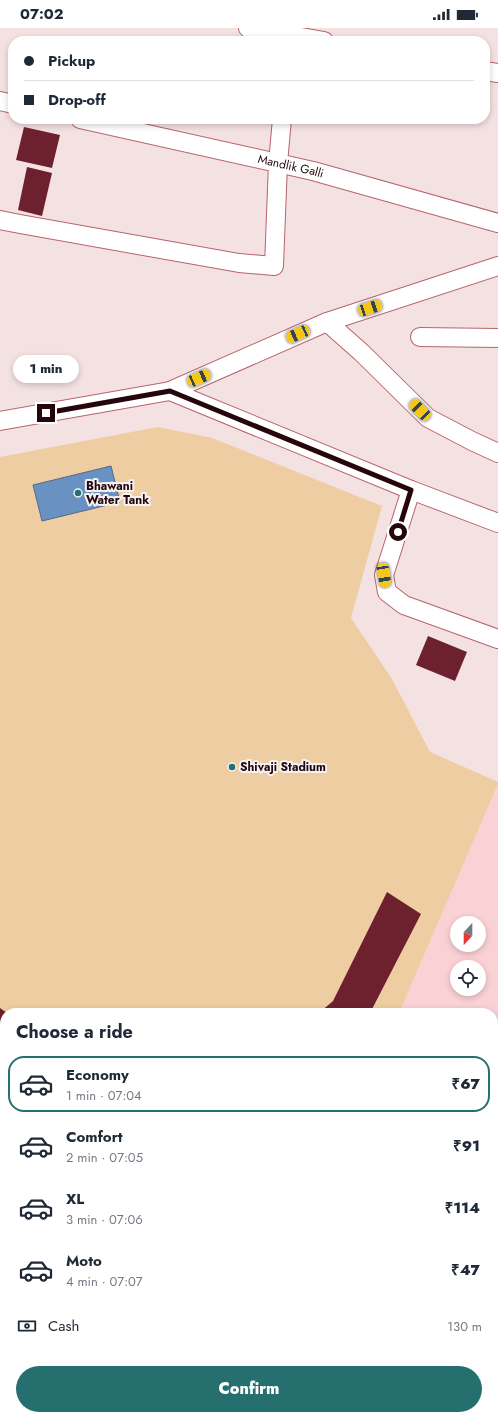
<!DOCTYPE html>
<html lang="en">
<head>
<meta charset="utf-8">
<style>
	:root { --surface:#fff; --page:#f2f2f3; --text:#1f2937; --muted:#747a83; --line:#e0e1e3; --accent:#25706f }
	body { margin:0; font-family:Jost,sans-serif; background:var(--page); color:var(--text); height:100vh; display:flex; flex-direction:column; font-size:15px; white-space:nowrap }
	* { box-sizing:border-box; margin:0 }
	p { font-size:13px; color:var(--muted) }
	.icon { flex:none; width:22px; height:22px; fill:none; stroke:currentColor; stroke-width:2; stroke-linecap:round; stroke-linejoin:round }
	.map { position:relative; flex:1; overflow:hidden }
	.side { position:absolute; left:0px; top:980px; width:498px; height:412px; display:flex; flex-direction:column; background:var(--surface); border-radius:16px 16px 0 0; box-shadow:0 2px 6px #0003 }
	.side>* { flex:none }
	.guide { position:absolute; left:8px; top:8px; width:482px; height:88px; border-radius:16px; box-shadow:0 2px 6px #0003; display:grid; align-content:center; height:88px; padding:0 16px; background:var(--surface) }
	.needle { width:26px; rotate:201deg }
	.tools { position:absolute; left:450px; top:888px; display:grid; gap:8px }
	.tools a { display:grid; place-items:center; width:36px; height:36px; border-radius:50%; background:var(--surface); box-shadow:0 2px 6px #0003; font-size:20px }
	.end { position:absolute; width:18px; height:18px; margin:-9px; border:5px solid #26060c; background:#fff; box-shadow:0 0 0 2px #fff }
	.from { border-radius:50% }
	.bubble { position:absolute; height:28px; border-radius:14px; background:var(--surface); box-shadow:0 2px 6px #0003; font-size:13px; font-weight:800; line-height:28px; text-align:center }
	.car { position:absolute; width:12px; height:24px; margin:-12px -6px; border-radius:5px; box-shadow:0 0 3px 1px #0007; background:linear-gradient(#f5c518 24%,#345 0 40%,#f5c518 0 76%,#345 0 86%,#f5c518 0) }
	.guide b { display:flex; align-items:center; gap:14px; height:38px; font-size:15px }
	.guide b+b { border-top:1px solid var(--line) }
	.guide i { width:10px; height:10px; background:var(--text) }
	ul { padding:0; list-style:none }
	li { display:flex; align-items:center; gap:12px; height:56px; margin:0 8px 6px; padding:0 8px; border:2px solid transparent; border-radius:16px }
	li div { flex:1 }
	li b { display:block; font-size:15px }
	li em { font-style:normal; font-weight:800 }
	li.on { border-color:var(--accent) }
	li>.icon { width:36px; height:36px; stroke-width:1.5 }
	h2 { padding:0 16px; font-size:18px; line-height:48px }
	.pay { display:flex; align-items:center; gap:10px; height:44px; padding:0 16px; font-size:15px }
	.pay p { margin-inline-start:auto }
	.action { display:flex; gap:8px; margin-top:auto; padding:8px 16px }
	.action a { flex:1; height:46px; border-radius:24px; background:var(--accent); color:#fff; font-size:16px; font-weight:800; line-height:46px; text-align:center }
	.status { display:flex; justify-content:space-between; align-items:center; height:28px; padding:0 20px; background:var(--surface); direction:ltr }
	.status svg { height:11px; fill:currentColor }
	.map>svg:first-child { display:block }
	.built { fill:#fad1d4; fill-rule:evenodd }
	.green { fill:#eecda3 }
	.water { fill:#6992c2; stroke:#55688b }
	.building { fill:#6d212f }
	.lines { fill:none; stroke-linecap:round; stroke-linejoin:round }
	.street-casing { stroke:#b8646e; stroke-width:20 }
	.secondary-casing { stroke:#b8646e; stroke-width:24 }
	.street { stroke:#fff; stroke-width:18 }
	.secondary { stroke:#fff; stroke-width:22 }
	.route { stroke:#26060c; stroke-width:5 }
	.poi-dot { fill:#25706f; stroke:#f3f3f3; stroke-width:1.5 }
	.labels { text-anchor:middle; dominant-baseline:central; stroke-width:4; stroke-linejoin:round; paint-order:stroke }
	.street-label { font-size:12px; fill:#26060c; stroke:#f3f3f3 }
	.poi-label { font-size:12px; font-weight:bold; fill:#26060c; stroke:#f3f3f3; text-anchor:start }
</style>
</head>
<body>
<div class="status"><b>07:02</b><svg viewBox="0 0 49 12"><path d="M0 12V9h3v3zM5 12V6h3v6zM10 12V3h3v9zM15 12V0h3v12zM26 1h20v11H26zM47 4h2v5h-2z"/></svg></div>
<div class="map">
<svg width="498" height="1392" viewBox="0 0 498 1392">
	<rect width="100%" height="100%" fill="#f4e1e2"/>
	<path class="built" d="M498,756V1102L493,1101V985H399ZM457,895H479V917H457ZM457,939H479V961H457Z"/>
	<path class="green" d="M158,399L212,410L382,478L351,590L392,651L430,724L498,754V756L399,985H5V1065L0,1063V429Z
		M493,1101L498,1102V1229L493,1227Z"/>
	<path class="water" d="M111,438L120,474L42,493L33,457Z"/>
	<path class="building" d="M24,99L60,107L52,140L16,132Z
		M27,139L52,145L42,188L18,182Z
		M428,608L467,624L455,653L416,637Z
		M387,864L421,886L370,985H319L333,973Z
		M0,980L7,985H5V1041L0,1039Z
		M493,1279L498,1281V1290L493,1300Z"/>
	<g class="lines">
		<g class="street-casing">
			<g id="street">
				<path d="M248,0L289,7L288,13"/>
				<path d="M290,0L289,7L324,13"/>
				<path d="M485,43L498,45"/>
				<path d="M0,73L13,76"/>
				<path id="s1" d="M80,91L313,143L498,195"/>
				<path d="M0,192L20,196L239,235L274,238L278,135L282,91"/>
				<path d="M327,294L361,324L428,390L472,413L498,425"/>
				<path d="M420,309L498,310"/>
				<path d="M170,363L411,462L498,495"/>
				<path d="M0,393L170,363L327,294L498,238"/>
				<path d="M411,462L384,547L387,564L404,577L498,611"/>
				<path d="M0,1169L5,1171"/>
				<path d="M0,1302L5,1304"/>
				<path d="M198,1387L208,1392"/>
			</g>
		</g>
		<g class="secondary-casing">
			<path id="secondary" d="M0,1079L5,1081
				M493,1250L498,1251
				M493,1348L498,1345
				M425,1392L432,1387"/>
		</g>
		<use href="#street" class="street"/>
		<use href="#secondary" class="secondary"/>
	</g>
	<g class="lines">
		<path class="route" d="M46,385L170,363L411,462L398,504"/>
	</g>
	<g class="poi-dot">
		<circle cx="78" cy="465" r="4"/>
		<circle cx="232" cy="739" r="4"/>
	</g>
	<g class="labels">
		<g class="street-label">
			<text stroke="none"><textPath href="#s1" startOffset="216">Mandlik Galli</textPath></text>
		</g>
		<g class="poi-label">
			<text x="86" y="458">Bhawani<tspan x="86" dy="14">Water Tank</tspan></text>
			<text x="240" y="739">Shivaji Stadium</text>
		</g>
	</g>
</svg>
<div class="tools">
<a><svg class="needle" viewBox="-14 -14 28 28"><path d="M0-13l5 13h-10z" fill="#e53935"/><path d="M0 13l5-13h-10z" fill="#747a83"/></svg></a>
<a><svg class="icon" aria-label="locate" viewBox="0 0 24 24"><circle cx="12" cy="12" r="6"/><path d="M12 2v4M12 18v4M2 12h4M18 12h4"/></svg></a>
</div>
<i class="end from" style="left:398px;top:504px"></i>
<i class="end" style="left:46px;top:385px"></i>
<div class="bubble" style="left:13px;top:327px;width:66px">1 min</div>
<i class="car" style="left:370px;top:280px;rotate:72deg"></i>
<i class="car" style="left:298px;top:306px;rotate:246deg"></i>
<i class="car" style="left:199px;top:350px;rotate:66deg"></i>
<i class="car" style="left:420px;top:382px;rotate:315deg"></i>
<i class="car" style="left:384px;top:547px;rotate:171deg"></i>
<div class="guide">
<b><i class="from"></i>Pickup</b>
<b><i></i>Drop-off</b>
</div>
<section class="side">
<h2>Choose a ride</h2>
<ul>
<li class="on"><svg class="icon" aria-label="car" viewBox="0 0 24 24"><path d="M5 17H2v-5l4-1 3-4h7l3 4 3 1v5h-3M9 17h6M6 11h13"/><circle cx="7" cy="17" r="2"/><circle cx="17" cy="17" r="2"/></svg><div><b>Economy</b><p>1 min · 07:04</p></div><em>₹67</em></li>
<li><svg class="icon" aria-label="car" viewBox="0 0 24 24"><path d="M5 17H2v-5l4-1 3-4h7l3 4 3 1v5h-3M9 17h6M6 11h13"/><circle cx="7" cy="17" r="2"/><circle cx="17" cy="17" r="2"/></svg><div><b>Comfort</b><p>2 min · 07:05</p></div><em>₹91</em></li>
<li><svg class="icon" aria-label="car" viewBox="0 0 24 24"><path d="M5 17H2v-5l4-1 3-4h7l3 4 3 1v5h-3M9 17h6M6 11h13"/><circle cx="7" cy="17" r="2"/><circle cx="17" cy="17" r="2"/></svg><div><b>XL</b><p>3 min · 07:06</p></div><em>₹114</em></li>
<li><svg class="icon" aria-label="car" viewBox="0 0 24 24"><path d="M5 17H2v-5l4-1 3-4h7l3 4 3 1v5h-3M9 17h6M6 11h13"/><circle cx="7" cy="17" r="2"/><circle cx="17" cy="17" r="2"/></svg><div><b>Moto</b><p>4 min · 07:07</p></div><em>₹47</em></li>
</ul>
<div class="pay"><svg class="icon" aria-label="cash" viewBox="0 0 24 24"><path d="M3 7h18v10H3z"/><circle cx="12" cy="12" r="2"/></svg>Cash<p>130 m</p></div>
<div class="action"><a>Confirm</a></div>
</section>
</div>
</body>
</html>
